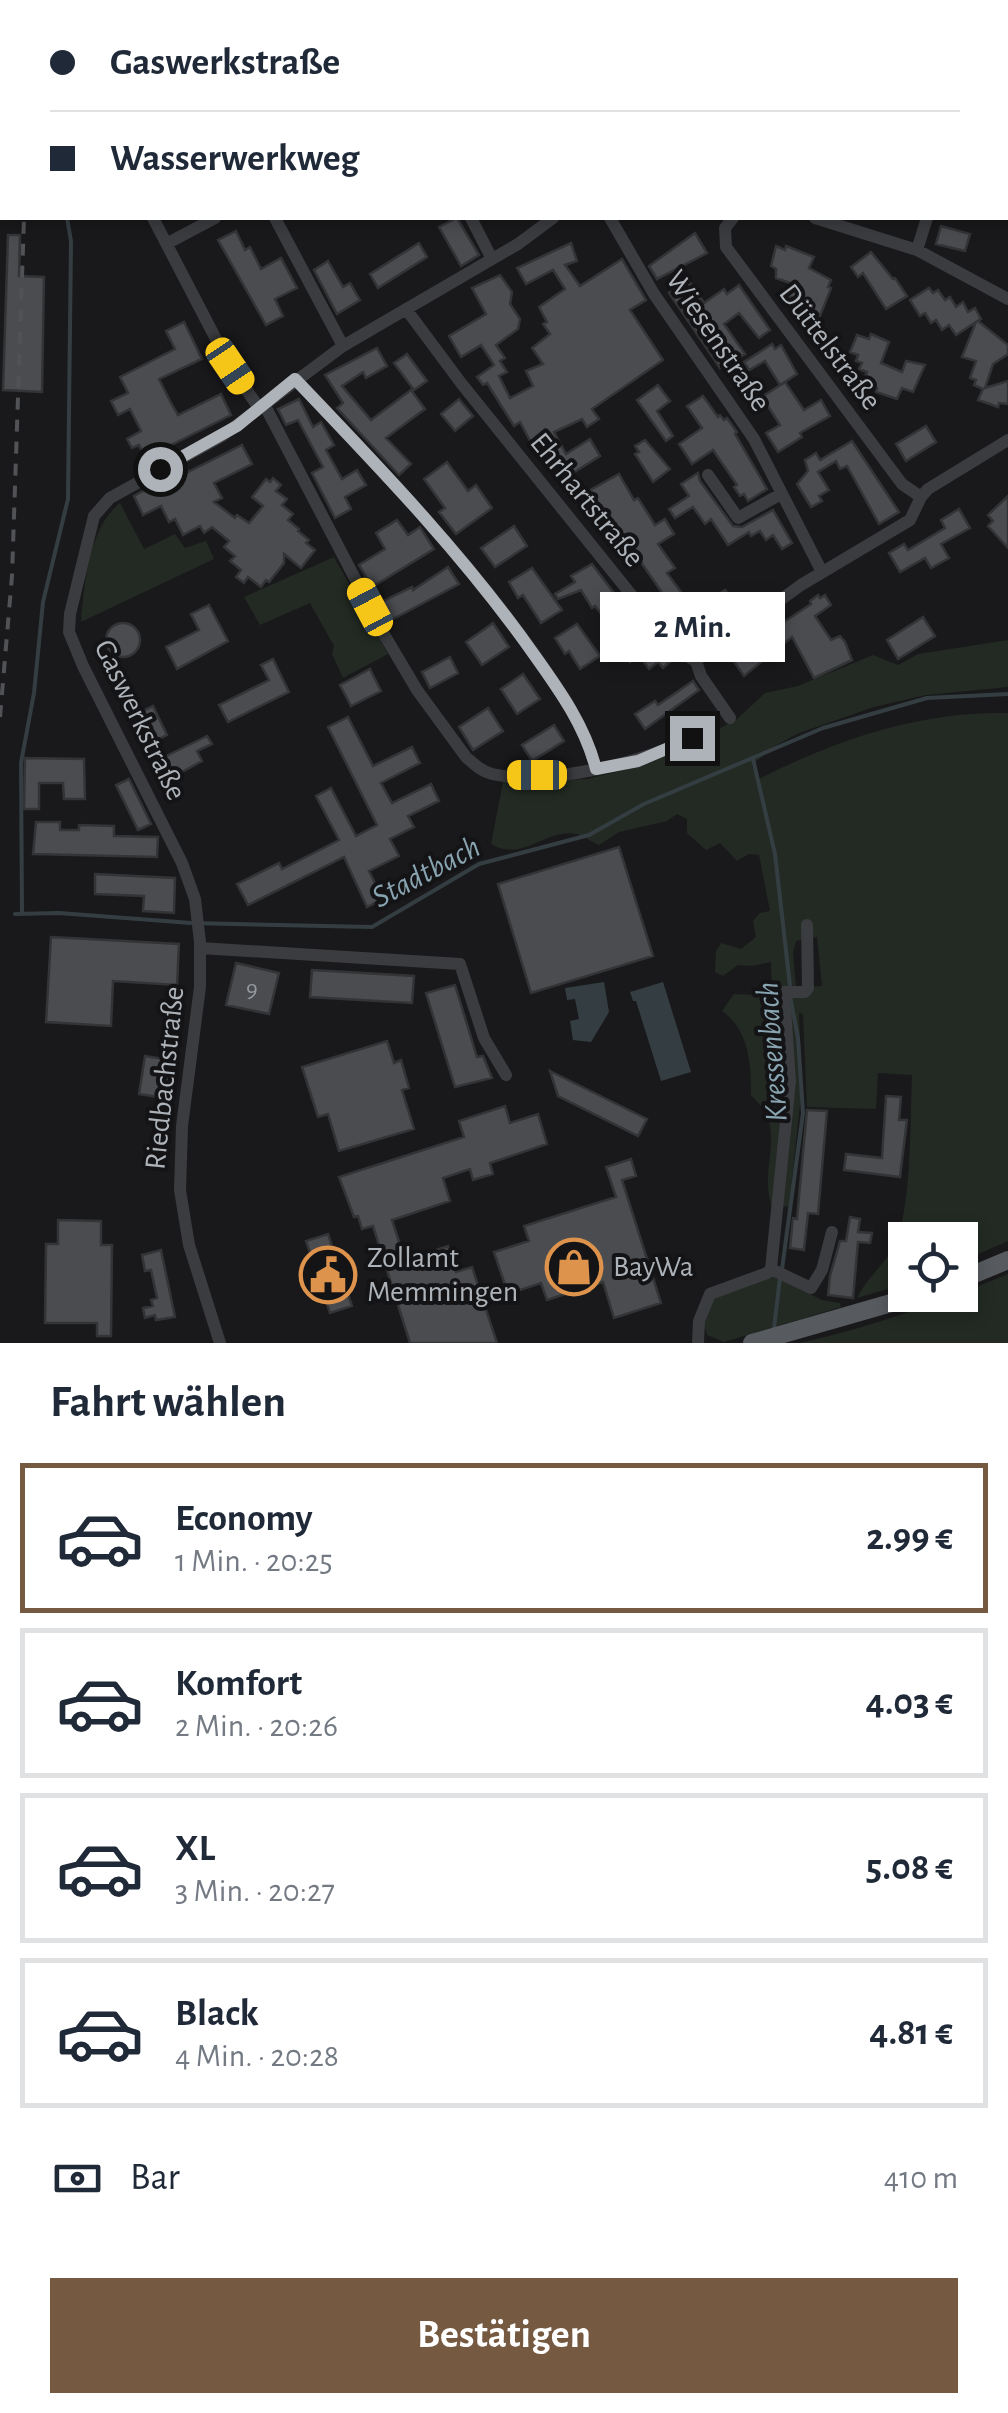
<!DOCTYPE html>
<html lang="de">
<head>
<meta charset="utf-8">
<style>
	:root { --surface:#fff; --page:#f2f2f3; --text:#1f2937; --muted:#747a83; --line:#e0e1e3; --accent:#755941 }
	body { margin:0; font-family:"Alegreya Sans",sans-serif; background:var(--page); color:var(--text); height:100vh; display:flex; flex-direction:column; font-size:38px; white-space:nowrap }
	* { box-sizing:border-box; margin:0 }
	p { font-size:32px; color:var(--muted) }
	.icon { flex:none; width:55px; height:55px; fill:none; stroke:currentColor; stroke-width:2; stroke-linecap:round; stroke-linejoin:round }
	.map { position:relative; height:1343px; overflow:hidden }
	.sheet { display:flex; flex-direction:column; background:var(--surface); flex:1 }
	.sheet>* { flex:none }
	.banner { position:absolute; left:0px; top:0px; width:1010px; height:220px; box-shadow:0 5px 15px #0003; display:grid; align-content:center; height:220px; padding:0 50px; background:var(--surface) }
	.buttons { position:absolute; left:888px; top:1222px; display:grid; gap:20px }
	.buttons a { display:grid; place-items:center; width:90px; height:90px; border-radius:0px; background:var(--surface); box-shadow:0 5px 15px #0003; font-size:50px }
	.end { position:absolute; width:45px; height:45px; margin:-22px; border:12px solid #adb3b9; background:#111; box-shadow:0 0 0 5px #111 }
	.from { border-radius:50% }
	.bubble { position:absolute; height:70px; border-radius:0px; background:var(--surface); box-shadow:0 5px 15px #0003; font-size:32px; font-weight:600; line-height:70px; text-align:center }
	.car { position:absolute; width:30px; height:60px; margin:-30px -15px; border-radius:12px; box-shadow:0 0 8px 2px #0007; background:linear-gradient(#f5c518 24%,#345 0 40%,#f5c518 0 76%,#345 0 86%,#f5c518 0) }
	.banner b { display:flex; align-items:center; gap:35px; height:95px; font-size:38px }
	.banner b+b { border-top:2px solid var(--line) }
	.banner i { width:25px; height:25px; background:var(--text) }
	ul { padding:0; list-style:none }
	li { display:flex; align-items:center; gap:30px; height:150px; margin:0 20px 15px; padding:0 30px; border:5px solid var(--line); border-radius:0px }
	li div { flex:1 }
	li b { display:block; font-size:38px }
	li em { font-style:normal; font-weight:600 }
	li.selected { border-color:var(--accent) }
	li>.icon { width:90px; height:90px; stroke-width:1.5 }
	h2 { padding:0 50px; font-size:45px; line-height:120px }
	.pay { display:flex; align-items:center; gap:25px; height:110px; padding:0 50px; font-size:38px }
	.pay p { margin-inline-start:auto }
	.cta { display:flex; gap:20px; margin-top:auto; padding:20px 50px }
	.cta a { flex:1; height:115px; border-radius:0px; background:var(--accent); color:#fff; font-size:40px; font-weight:600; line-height:115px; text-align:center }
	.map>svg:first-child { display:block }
	.green { fill:#232a23; fill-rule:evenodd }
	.water { fill:#343e42 }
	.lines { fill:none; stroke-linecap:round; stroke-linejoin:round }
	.stream { stroke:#343e42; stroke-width:4 }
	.building { fill:#4b4c50; stroke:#333436; stroke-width:2.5 }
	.minor { stroke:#3a3c3f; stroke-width:12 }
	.major { stroke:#575a5e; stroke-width:18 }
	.rail { stroke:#505256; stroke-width:4; stroke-dasharray:12 10; stroke-linecap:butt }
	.route { stroke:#adb3b9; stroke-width:12 }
	.labels { text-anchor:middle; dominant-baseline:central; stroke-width:8; stroke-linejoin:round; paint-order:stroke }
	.number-label { font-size:25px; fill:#94999f }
	.street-label { font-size:30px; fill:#adb3b9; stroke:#141416 }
	.poi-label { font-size:30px; fill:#adb3b9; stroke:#141416; text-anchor:start }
	.water-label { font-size:32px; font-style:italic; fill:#88a4b0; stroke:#141416 }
</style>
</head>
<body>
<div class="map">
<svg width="1008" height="1343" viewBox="0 0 1008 1343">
	<rect width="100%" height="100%" fill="#19191b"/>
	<path class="green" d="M120,503L144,549L175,534L185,548L206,541L214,559L81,622C84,585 89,527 120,503Z
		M334,557L388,654L343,678L332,654L334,646L310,603L260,625L244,597Z
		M1008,640V687L926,695L874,707L799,733L773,747L752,765L757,780C835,740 919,711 1008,713V1241L960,1262V1240H905V1284L857,1298C867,1277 888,1262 897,1240C912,1197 910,1121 912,1075L878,1073L876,1109L807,1107L803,1014L799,1013L802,1086L789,1206L773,1209C759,1177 780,1142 766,1114C763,1107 755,1100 751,1095C751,1063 749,1030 722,1011L734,994L772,996L771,962L752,966L738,965L723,976L715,972L716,951L721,943L741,949L756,937L753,921L760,913L770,911L759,855L749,854L737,861L720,843L706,850L687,833V819L677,814L667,821L619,832L599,845C592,842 584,836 577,834C545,828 523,863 491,844L503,782L588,779L644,765L680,750L737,719L765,693L798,686L873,655L898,665L918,654ZM817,937L822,986L796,988L793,953L796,941Z
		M1008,1274V1343H800C872,1327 941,1302 1008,1274Z
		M772,1275L822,1300L840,1303L841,1307L724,1342L707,1335L704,1325L715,1296Z"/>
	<path class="water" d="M604,982L609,1012L591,1042L573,1040L570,1021L579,1019L575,999L567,1000L565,988Z
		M663,982L691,1072L661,1081L636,1001H633L630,992Z"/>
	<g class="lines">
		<path class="stream" d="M753,759L775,854L790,986
			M15,914L59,913L191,923L372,927L479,864L589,835L644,804L823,728L927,698L1008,694
			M22,914L21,763L34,693L43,602L68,499L71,241L67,218
			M782,1269L803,1113L798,1038L790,996
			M774,1328L780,1278"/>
	</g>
	<path class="building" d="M457,218L479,255L461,266L439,227Z
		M941,226L970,234L965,251L936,244Z
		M236,231L245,250L250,247L261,269L281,258L297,288L275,299L283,316L266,325L218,240Z
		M695,233L707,253L657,279L649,266Z
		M8,235H20L19,276L44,277L42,392L3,390Z
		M419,243L427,257L378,288L370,274Z
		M571,243L577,261L565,265L580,286L622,259L646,300L630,310L663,360L592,409L599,419L587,427L582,419L554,432L566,454L590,439L600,456L560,481L541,450L536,452L520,422L514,426L487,383L483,385L477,377L494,365L481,345L461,357L449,336L486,314L472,288L500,275L512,292L510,304L520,319L518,329L496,345L505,358L500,361L507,372L499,376L510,398L533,386L526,371L543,364L532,348L550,334L543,324L547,322L539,307L565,289L553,270L526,284L517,268Z
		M776,246L785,250L786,246L814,257L809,268L831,280L828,287L831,288L820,316L804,310L807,303L785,295L790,283L776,278V269L771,266Z
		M871,252L893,279L895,278L907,296L886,309L863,273L858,277L851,267Z
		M328,261L343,287L350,283L360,300L337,314L314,270Z
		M689,281L704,303L724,289L727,294L739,285L770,330L759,338L739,313L724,324L745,354L720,368L669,293Z
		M929,288L933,293L938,290L945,300L950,297L956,307L963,302L968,312L975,308L981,319L978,321L1008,345V354L993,364L985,388L1008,381V404L999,403L998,407L978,400L983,389L974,385L976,380L970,378L976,361L962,357L976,322L956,335L949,325L942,330L936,320L931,323L925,313L920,316L910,300Z
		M184,322L202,359L159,379L170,401L178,415L221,394L231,415L145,458L139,445L132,448L127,439L141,431L130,409L118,415L111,401L128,393L120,377L175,349L166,331Z
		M871,334L889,342L881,363L902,372L906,361L925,365L913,392L902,388L897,399L876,392L877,388L871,386L873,380L865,377L867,372L859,369L862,363L856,361L858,355L850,352L857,335L869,339Z
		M772,344L775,349L781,345L797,374L780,385L765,361L749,370L744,362Z
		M377,348L387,366L366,378L363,372L342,386L371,420L411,390L425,409L386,438L411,464L399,475L337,408L343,403L325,375Z
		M407,354L427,381L414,390L394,363Z
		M785,382L804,410L821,400L830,416L800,433L802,437L778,452L766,433L780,425L762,397Z
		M658,385L670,401L657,411L673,436L666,441L637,400Z
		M703,396L718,417L720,415L724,420L727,418L737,432L735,434L767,489L748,501L744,494L740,496L734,487L737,485L713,450L692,464L679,444L702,428L687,406Z
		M299,399L313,427L321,422L334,445L326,450L342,479L357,470L366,485L345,497L351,509L335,518L312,473L323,467L298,420L286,425L278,409Z
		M459,399L473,416L455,431L441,414Z
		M926,426L936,442L906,461L896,444Z
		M645,440L670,469L653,482L635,454L639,452L635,446Z
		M852,441L899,512L879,524L847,466L840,469L836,461L818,472L829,490L819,496L822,501L811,507L797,484L808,471L805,460L816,453L820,460Z
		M242,445L252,464L214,483L222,498L214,502L235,518L237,515L249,523L263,506L252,497L266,479L270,482L273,478L281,485L276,491L287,499L282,505L293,514L288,520L299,529L298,531L309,540L306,543L315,550L301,568L284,554V563L269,582L266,580L261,587L248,577L244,583L236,577L241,570L230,561L235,556L224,547L229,541L212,527L204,533L200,526L183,535L175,519L169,522L161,506L143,515L134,496L175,473L187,469L188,472Z
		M447,462L468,491L476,485L492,508L456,534L439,512L445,508L424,479Z
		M698,473L700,481L733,526L742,527L773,510L792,543L782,549L773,535L766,540L760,531L751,536L749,532L728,545L711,519L705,524L693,507L675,518L669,509L689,496L681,484Z
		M619,474L634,500L638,498L655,525L665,519L674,534L658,544L675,568L667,573L695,611L725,590L740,609L707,632L681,629L658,598L663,594L636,555L627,562L578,497Z
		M1008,496V548L988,526L993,521L988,515Z
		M959,509L970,528L941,544L949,558L931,568L925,558L900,572L889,553L904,544L908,550L945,528L941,520Z
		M397,520L408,535L420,527L434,549L372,587L359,565L385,549L376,533Z
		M514,526L527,546L495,567L481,548Z
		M592,564L651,642L655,639L672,660L663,668L658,662L649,669L639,655L630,662L609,624L595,606L592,608L581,590L558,599L555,594L575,582L571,576Z
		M448,567L459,584L391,620L381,602L412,587L413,590Z
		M532,568L562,610L541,623L523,595L518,598L509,582Z
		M818,595L820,598L825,595L831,605L815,616L831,640L840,636L845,642L852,660L814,678L792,637L744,676L731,657L811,604L810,601Z
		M209,605L228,641L177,669L166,647L199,630L191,614Z
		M923,617L935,636L898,659L887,640Z
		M106 640a17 17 0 1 1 34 0a17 17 0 1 1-34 0Z
		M493,623L509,647L482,665L466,642Z
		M577,624L600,656L580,669L569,651L565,654L555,638Z
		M450,657L458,673L430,688L422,672Z
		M273,659L289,692L228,722L219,705L269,680L261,665Z
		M370,669L381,691L351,706L340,685Z
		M523,674L540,699L517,714L501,689Z
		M693,681L699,690L645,729L635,714L655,701L658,705Z
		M153,706L167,735L147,745L133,716Z
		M488,708L503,731L473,750L459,727Z
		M348,717L373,766L412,747L420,763L381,783L392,803L431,784L439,801L408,816L414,827L390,839L399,856L369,871L383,899L367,907L344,857L248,905L237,884L279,863L282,869L339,840L316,796L331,788L356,836L377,825L328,727Z
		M554,725L564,741L532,761L522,745Z
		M207,736L212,744L197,751L202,761L164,782L154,762Z
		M25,758L84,759L85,799H64L63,783H39V809H24Z
		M129,779L151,824L138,830L116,785Z
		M36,822H60V830H79V825L114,826V836L158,837L157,857L33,854Z
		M619,847L653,956L531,993L498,884Z
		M95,874L175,878L174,913L143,911L144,896L95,894Z
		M51,937L179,944L177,985L113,981L111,1026L46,1022Z
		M236,963L279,973L269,1014L226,1005Z
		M312,970L414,976L412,1003L310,997Z
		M455,985L477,1057L483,1056L492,1078L455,1087L426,993Z
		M387,1041L394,1063L401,1060L409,1088L402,1090L414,1129L339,1151L328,1114L318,1117L302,1067Z
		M145,1056L170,1060L164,1098L139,1094Z
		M550,1071L647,1119L638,1136L558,1096Z
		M886,1096L901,1097L899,1120H907L900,1177L844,1170L846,1154L882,1158Z
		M505,1106L510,1123L538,1114L547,1144L490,1163L493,1174L473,1180L470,1169L443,1178L450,1201L392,1220L405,1260L448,1246L456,1272L472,1267L497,1343H410L373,1226L362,1229L358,1216L354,1217L339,1177L464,1137L459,1121Z
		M807,1110L827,1111L818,1214L808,1213L804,1250L790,1248L793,1218L797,1219Z
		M631,1159L636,1176L622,1180L661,1303L614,1318L603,1282L547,1300L541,1283L508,1294L494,1252L529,1241L524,1226L616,1197L606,1167Z
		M850,1217L860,1219L858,1232L872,1233L870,1243L858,1242L853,1298L828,1295L830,1276L840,1241H846Z
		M58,1220L101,1221V1245H112L111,1336H97V1323H45L46,1244H58Z
		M328,1234L352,1306L330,1313L306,1241Z
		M161,1250L175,1317L156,1320L155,1315L145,1318L143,1308L153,1306L151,1300L157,1298L151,1270L145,1271L142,1255Z"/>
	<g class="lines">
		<path class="minor" d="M205,0L206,2
			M624,0L626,2
			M828,0L831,2
			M49,2V0
			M790,2L793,0
			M153,218L230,366L259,408
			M275,218L343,346
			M471,218L492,259
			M610,218L654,294L754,439L822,572
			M733,218L725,228L726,247L902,484L921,497
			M815,218L917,250L1008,299
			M168,243L215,218
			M917,250L927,218
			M406,309L461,383L658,628L683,654L696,661L701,676L730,718
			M295,379C379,467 465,556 535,655C560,691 585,726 596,769
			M264,404L385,636L417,690L466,757C474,764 481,771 492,774C544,786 646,763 692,737
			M708,475L738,518L781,494
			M696,661L801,585L910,520L921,497L928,489L1008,440
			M200,948L460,964L484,1038L506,1075
			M771,1269L790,1081L784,992H805L808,988L807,925
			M220,1343L189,1245L180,1190L182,1126L200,987V942L195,899L182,863L83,666L69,632L70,614L94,516L110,498L222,436L343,346L518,244L553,218
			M698,1343L699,1321L710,1294L767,1273L771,1269L811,1288L822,1270L832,1232"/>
		<path class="major" d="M960,1280L1008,1260
			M752,1343L919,1295"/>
		<path class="rail" d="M4,2V0
			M28,2V0
			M0,120L2,40
			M0,717L12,576L24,218"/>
	</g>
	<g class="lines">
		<path class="route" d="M160,469L237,426L295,379C379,467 465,556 535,656C560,691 585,726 596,769L638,761L692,738"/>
	</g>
	<defs>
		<g id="shop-ring" transform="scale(2.875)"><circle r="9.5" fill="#141416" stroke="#de934d" stroke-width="1.5"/><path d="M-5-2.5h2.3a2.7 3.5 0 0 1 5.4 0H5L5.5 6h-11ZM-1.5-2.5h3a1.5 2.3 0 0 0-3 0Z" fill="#de934d"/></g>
		<g id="civic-ring" transform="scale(2.875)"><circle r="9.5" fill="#141416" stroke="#de934d" stroke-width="1.5"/><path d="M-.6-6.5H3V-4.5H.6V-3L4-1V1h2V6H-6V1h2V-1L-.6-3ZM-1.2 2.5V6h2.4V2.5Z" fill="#de934d"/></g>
	</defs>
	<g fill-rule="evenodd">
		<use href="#shop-ring" x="574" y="1267"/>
		<use href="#civic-ring" x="328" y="1275"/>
	</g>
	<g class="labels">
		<g class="number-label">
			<text x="252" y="989">9</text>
		</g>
		<g class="street-label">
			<text transform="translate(718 341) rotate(56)">Wiesenstraße</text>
			<text transform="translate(830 347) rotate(53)">Düttelstraße</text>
			<text transform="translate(587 500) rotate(51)">Ehrhartstraße</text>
			<text transform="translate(140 720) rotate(64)">Gaswerkstraße</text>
			<text transform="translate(165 1078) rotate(-84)">Riedbachstraße</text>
		</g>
		<g class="poi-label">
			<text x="367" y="1258">Zollamt<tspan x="367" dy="34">Memmingen</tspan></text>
			<text x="613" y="1267">BayWa</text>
		</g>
		<g class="water-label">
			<text transform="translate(426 872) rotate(-28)">Stadtbach</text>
			<text transform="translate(772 1052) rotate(-94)">Kressenbach</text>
		</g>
	</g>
</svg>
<div class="buttons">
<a><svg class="icon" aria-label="locate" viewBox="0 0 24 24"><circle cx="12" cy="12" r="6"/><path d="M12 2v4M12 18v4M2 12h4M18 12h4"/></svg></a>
</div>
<i class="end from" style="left:160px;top:469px"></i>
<i class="end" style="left:692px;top:738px"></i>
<div class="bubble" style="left:600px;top:592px;width:185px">2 Min.</div>
<i class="car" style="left:230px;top:366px;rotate:146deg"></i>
<i class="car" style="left:370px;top:607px;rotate:332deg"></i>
<i class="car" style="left:537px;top:775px;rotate:270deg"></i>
<div class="banner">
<b><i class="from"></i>Gaswerkstraße</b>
<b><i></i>Wasserwerkweg</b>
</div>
</div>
<section class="sheet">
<h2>Fahrt wählen</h2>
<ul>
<li class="selected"><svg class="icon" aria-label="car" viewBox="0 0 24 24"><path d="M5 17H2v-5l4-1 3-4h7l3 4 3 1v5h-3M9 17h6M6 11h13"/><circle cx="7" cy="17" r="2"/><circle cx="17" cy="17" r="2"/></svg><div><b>Economy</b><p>1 Min. · 20:25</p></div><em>2.99 €</em></li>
<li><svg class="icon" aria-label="car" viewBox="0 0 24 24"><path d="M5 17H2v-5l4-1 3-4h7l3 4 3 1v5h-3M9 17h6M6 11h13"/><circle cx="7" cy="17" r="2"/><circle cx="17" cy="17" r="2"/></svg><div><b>Komfort</b><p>2 Min. · 20:26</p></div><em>4.03 €</em></li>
<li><svg class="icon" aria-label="car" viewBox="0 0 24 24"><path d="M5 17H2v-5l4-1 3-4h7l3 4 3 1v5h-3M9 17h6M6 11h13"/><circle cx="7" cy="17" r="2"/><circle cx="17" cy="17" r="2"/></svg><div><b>XL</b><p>3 Min. · 20:27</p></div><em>5.08 €</em></li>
<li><svg class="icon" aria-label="car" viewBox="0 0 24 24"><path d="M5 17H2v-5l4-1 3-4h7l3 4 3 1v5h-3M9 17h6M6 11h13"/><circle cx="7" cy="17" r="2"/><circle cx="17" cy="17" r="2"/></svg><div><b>Black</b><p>4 Min. · 20:28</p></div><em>4.81 €</em></li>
</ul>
<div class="pay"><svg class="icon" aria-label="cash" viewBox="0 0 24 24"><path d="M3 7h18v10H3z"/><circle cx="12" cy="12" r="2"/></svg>Bar<p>410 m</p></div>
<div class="cta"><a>Bestätigen</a></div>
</section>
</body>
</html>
